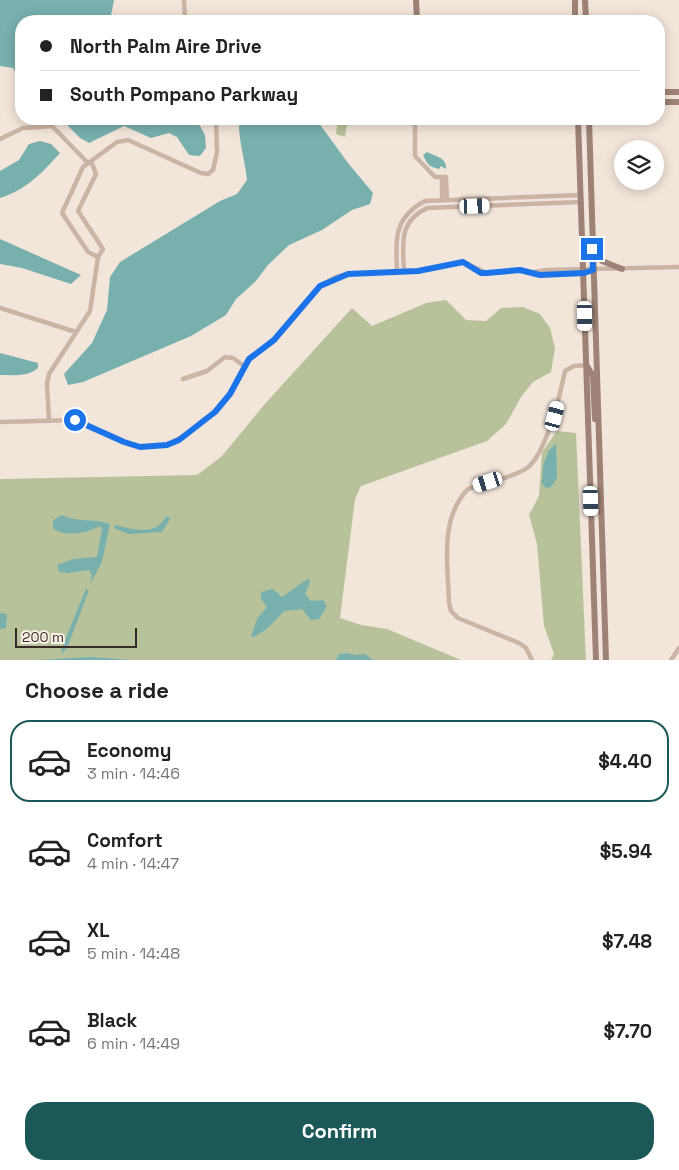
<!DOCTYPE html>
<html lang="en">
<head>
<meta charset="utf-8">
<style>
	:root { --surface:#fff; --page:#f2f2f2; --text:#222; --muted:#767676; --line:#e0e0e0; --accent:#1b5958 }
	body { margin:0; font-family:"Space Grotesk",sans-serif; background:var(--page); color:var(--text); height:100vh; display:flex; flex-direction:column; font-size:19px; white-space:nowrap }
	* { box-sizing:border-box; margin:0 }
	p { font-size:16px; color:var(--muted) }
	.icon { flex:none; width:28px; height:28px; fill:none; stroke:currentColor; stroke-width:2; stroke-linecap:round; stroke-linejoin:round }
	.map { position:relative; height:660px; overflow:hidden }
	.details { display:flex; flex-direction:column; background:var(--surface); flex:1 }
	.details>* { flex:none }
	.guide { position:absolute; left:15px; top:15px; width:650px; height:110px; border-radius:20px; box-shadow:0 2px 12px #0003; display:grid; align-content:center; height:110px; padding:0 25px; background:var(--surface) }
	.controls { position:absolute; left:614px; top:140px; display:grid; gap:10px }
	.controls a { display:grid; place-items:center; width:50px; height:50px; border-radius:50%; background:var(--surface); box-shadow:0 2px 12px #0003; font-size:25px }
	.scale { position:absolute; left:15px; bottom:12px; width:122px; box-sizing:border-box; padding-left:5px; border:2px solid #362b27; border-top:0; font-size:14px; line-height:18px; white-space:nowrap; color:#362b27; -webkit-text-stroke:4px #faf0e7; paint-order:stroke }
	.end { position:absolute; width:22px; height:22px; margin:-11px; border:6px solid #1a73e8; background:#fff; box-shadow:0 0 0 2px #fff }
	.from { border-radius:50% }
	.car { position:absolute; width:15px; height:30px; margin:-15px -8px; border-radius:6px; box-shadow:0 0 4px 1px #0007; background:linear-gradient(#fff 24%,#345 0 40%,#fff 0 76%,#345 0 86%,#fff 0) }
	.guide b { display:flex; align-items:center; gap:18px; height:48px; font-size:19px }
	.guide b+b { border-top:1px solid var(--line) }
	.guide i { width:12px; height:12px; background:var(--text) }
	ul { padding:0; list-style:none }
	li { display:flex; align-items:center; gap:15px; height:82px; margin:0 10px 8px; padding:0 15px; border:2px solid transparent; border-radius:20px }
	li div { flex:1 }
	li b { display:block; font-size:19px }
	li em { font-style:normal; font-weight:800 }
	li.active { border-color:var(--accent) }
	li>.icon { width:45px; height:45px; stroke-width:1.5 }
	h2 { padding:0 25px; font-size:22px; line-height:60px }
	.action { display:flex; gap:10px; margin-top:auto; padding:10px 25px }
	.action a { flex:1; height:58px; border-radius:20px; background:var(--accent); color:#fff; font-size:20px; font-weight:800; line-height:58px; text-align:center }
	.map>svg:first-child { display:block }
	.green { fill:#b7c29a }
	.water { fill:#78b0ae }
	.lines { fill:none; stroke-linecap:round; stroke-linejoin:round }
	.street { stroke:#cbb4a6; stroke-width:4.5 }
	.secondary { stroke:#9e8277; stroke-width:6 }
	.route { stroke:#1a73e8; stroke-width:6 }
</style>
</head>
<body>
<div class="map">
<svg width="679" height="660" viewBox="0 0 679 660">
	<rect width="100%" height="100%" fill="#f2e5da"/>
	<path class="green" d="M338,119H348L345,137L336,134Z
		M446,300L466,320L486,321L501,308L523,307L540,314L550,328L555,348L551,372L533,382L521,397L506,424L487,441L361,486L355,499L340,618L361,625L387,629L461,660H0V479L197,475L222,456L264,405L352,308L372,326L426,303Z
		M557,431L576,433L586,660H551L554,654L544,626L537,544L529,515L539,496L542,452Z"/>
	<path class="water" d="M0,0H114L110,21H21V82L13,68L0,66Z
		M61,119H196L205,135L206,148L200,156L189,155L177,137L169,133L151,138L124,126L89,143L80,138Z
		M239,119H316L348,163L373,193L370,204L352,210L322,230L289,245L268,265L255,282L236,299L226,315L191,336L83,382L68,385L64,374L92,343L107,310L110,277L120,262L220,201L237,194L247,180C245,159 238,140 239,119Z
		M40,141L51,144L60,153C42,173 26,190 0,198V171L19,160L29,144Z
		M427,152C434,156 447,157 446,169L441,166L439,169C428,166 428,165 423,155Z
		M0,239L81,275L71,284L22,268L0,264Z
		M0,353L38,363V368C28,377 13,375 0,375Z
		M556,444L557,478L551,487L546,488L541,482C544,476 542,474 543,468C543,463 547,457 548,451Z
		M62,515C77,523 94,518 110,524L102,562L90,584L92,575L89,570L68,573L59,572L57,565L73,559L97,557L102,529L100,526C87,533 65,538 53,528V520Z
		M167,516L170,519L162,532L128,534L114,528L115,525C126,528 149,534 159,525C162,523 164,519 167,516Z
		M309,578L310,582L305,594L311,601L323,600L327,606L319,619L311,620L302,609L284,611L268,628L254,637H251L257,619L267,607L261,599V592L273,589L282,597Z
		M86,589L89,590L67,648L61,653V650Z
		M0,613L7,614L6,628L0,629Z
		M347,653L354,655L365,654L373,660H336L339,654Z
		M91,657L132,660H37Z"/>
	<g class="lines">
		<path class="street" d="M184,0L185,21
			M415,119V156L435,177H446L447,200
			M0,139L23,128L52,126L88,163
			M442,177V197L446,199
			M98,257L88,252L62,213L83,167L117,142L128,140L201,173L208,174L213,170L217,152L216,119
			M397,271C396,239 393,218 425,201L581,195
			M404,271C403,244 398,222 427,208L581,202
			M534,272L547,270L679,267
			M0,308L76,332
			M183,379L207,371L225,357L233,358L244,366
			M49,420L47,384L49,374L90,311L98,257L103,249L78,211L96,174L91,161
			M0,422L75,420L124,442L141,447L167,445L189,433L215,412L230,394L249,359L274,340L320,286L336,277L348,274L418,271L463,262L487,273L520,270L540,275L584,273L593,270
			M532,660L526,648L519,643L458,618L451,611L449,603C448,565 439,519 468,489C484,483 513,478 527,468C546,454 560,395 565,371L574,366L586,365
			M671,660L679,648"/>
		<path class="secondary" d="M416,0L417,21
			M575,0V21
			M585,0L586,21
			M659,92H679
			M659,102H679
			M578,119L596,660
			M589,119L606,660
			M593,249L602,261L622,269
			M587,366L593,376L595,419"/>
	</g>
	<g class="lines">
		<path class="route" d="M75,420L124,442L140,447L167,445L179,440L215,412L230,394L249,359L274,340L320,286L348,274L418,271L463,262L481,273H487L520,270L540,275L584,273L593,270L592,249"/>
	</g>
</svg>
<div class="controls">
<a><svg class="icon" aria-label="layers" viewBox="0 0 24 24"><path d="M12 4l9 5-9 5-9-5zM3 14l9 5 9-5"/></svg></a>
</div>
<div class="scale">200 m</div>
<i class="end from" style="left:75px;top:420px"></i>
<i class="end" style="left:592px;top:249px"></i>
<i class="car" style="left:475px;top:206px;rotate:88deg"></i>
<i class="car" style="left:585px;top:316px;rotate:179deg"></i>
<i class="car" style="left:555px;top:416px;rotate:15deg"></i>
<i class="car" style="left:488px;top:482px;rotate:252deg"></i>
<i class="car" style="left:591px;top:501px;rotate:178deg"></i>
<div class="guide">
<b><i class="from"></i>North Palm Aire Drive</b>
<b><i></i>South Pompano Parkway</b>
</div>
</div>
<section class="details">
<h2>Choose a ride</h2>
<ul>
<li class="active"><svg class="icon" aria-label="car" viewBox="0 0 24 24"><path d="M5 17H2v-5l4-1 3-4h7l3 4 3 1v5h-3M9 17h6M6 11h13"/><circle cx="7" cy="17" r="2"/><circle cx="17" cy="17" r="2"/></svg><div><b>Economy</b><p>3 min · 14:46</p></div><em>$4.40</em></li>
<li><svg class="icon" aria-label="car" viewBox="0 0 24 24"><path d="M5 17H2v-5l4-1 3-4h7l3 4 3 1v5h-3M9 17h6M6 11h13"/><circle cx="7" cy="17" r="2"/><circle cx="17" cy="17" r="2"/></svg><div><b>Comfort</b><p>4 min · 14:47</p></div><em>$5.94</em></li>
<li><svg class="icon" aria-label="car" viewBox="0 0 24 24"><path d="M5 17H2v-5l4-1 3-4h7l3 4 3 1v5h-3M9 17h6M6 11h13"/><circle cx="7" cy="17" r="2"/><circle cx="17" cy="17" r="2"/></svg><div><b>XL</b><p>5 min · 14:48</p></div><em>$7.48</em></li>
<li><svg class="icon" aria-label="car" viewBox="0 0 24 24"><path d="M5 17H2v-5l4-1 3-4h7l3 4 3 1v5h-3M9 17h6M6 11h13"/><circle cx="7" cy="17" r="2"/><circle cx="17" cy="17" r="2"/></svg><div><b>Black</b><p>6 min · 14:49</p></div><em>$7.70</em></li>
</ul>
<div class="action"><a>Confirm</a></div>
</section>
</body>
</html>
